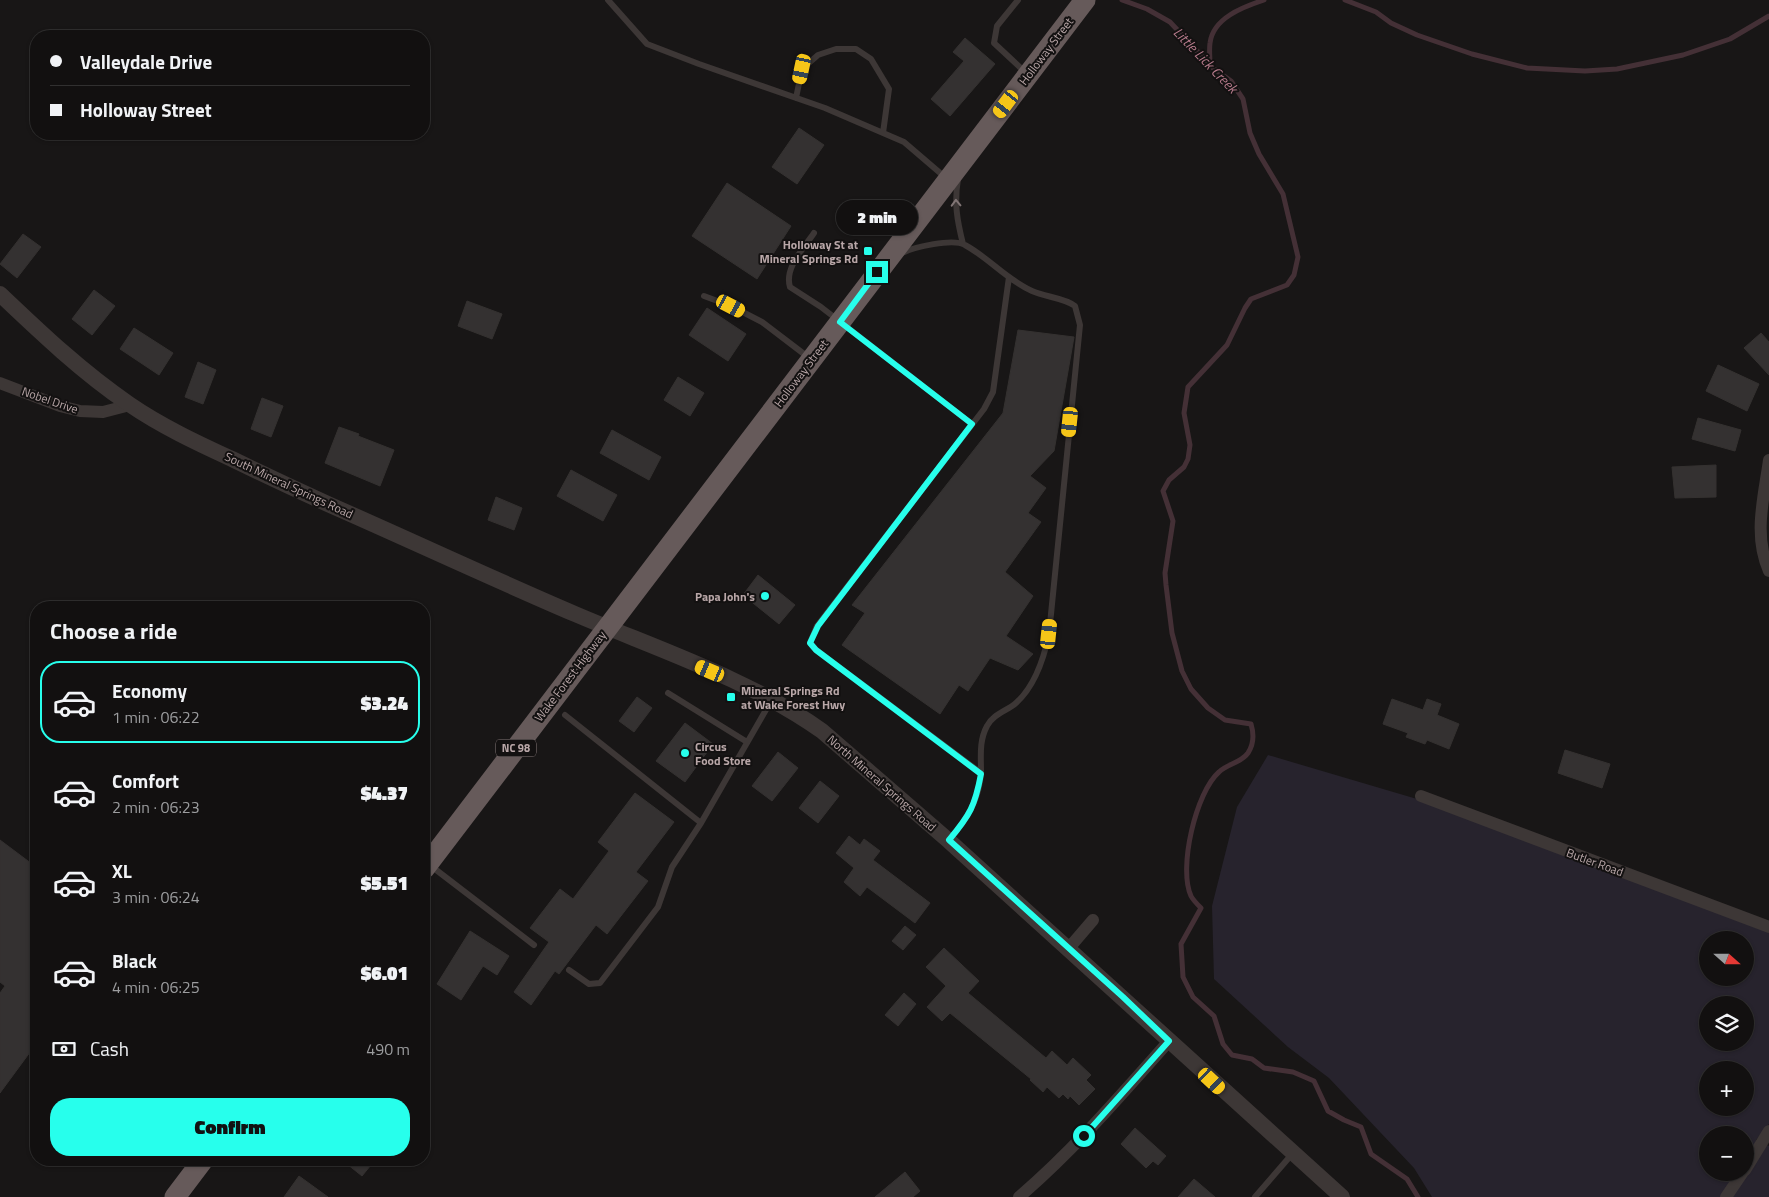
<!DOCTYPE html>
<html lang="en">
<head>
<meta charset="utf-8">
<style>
	:root { --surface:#121010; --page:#1b1919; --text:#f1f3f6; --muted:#9c9d9f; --line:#313030; --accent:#27ffec }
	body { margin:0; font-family:"Titillium Web",sans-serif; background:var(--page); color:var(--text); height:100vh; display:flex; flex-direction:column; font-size:19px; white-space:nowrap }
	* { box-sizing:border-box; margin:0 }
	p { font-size:16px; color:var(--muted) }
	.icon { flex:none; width:28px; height:28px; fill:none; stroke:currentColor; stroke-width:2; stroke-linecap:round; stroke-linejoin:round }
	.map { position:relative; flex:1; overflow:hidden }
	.details { position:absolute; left:30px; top:601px; width:400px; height:565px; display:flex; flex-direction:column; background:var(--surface); border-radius:20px; box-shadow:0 1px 4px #0004,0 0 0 1px var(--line) }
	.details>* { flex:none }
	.guide { position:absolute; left:30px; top:30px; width:400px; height:110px; border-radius:20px; box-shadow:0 1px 4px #0004,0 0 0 1px var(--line); display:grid; align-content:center; height:110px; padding:0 20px; background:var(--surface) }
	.needle { width:32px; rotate:111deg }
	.fabs { position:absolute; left:1699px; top:931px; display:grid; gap:10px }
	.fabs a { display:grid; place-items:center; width:55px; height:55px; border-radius:50%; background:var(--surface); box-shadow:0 1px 4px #0004,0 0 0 1px var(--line); font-size:25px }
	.end { position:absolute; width:22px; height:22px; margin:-11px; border:6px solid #27ffec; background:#111; box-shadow:0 0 0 2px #111 }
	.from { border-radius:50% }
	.bubble { position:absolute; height:35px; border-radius:18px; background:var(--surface); box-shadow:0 1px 4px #0004,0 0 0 1px var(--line); font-size:16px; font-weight:800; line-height:35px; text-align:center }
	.car { position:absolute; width:15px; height:30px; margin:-15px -8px; border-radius:6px; box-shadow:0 0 4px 1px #0007; background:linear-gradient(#f5c518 24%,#345 0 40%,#f5c518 0 76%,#345 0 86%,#f5c518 0) }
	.guide b { display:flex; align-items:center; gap:18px; height:48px; font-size:19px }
	.guide b+b { border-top:1px solid var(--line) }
	.guide i { width:12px; height:12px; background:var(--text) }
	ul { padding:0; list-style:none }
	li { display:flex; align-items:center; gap:15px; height:82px; margin:0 10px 8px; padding:0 10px; border:2px solid transparent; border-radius:20px }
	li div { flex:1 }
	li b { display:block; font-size:19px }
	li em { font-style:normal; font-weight:800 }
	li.on { border-color:var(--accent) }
	li>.icon { width:45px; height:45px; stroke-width:1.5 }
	h2 { padding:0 20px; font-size:22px; line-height:60px }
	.pay { display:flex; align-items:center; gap:12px; height:55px; padding:0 20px; font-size:19px }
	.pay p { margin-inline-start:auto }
	.cta { display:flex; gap:10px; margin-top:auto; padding:10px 20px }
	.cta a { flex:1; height:58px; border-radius:20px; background:var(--accent); color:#111; font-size:20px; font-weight:800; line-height:58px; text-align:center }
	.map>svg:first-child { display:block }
	.green { fill:#27232d; fill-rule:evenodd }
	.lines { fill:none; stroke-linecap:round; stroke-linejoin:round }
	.stream { stroke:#443036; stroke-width:5 }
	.building { fill:#343131; stroke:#343130 }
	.service { stroke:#3d3736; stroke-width:6 }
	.minor { stroke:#3d3736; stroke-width:12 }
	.tertiary { stroke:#3d3736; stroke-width:16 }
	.trunk { stroke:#665a5a; stroke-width:21 }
	.oneway { stroke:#817575 }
	.route { stroke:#27ffec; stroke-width:6 }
	.poi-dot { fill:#27ffec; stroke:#131111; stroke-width:2 }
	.labels { text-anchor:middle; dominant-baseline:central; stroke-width:4; stroke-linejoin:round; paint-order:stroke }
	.shield { fill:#131111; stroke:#877a7b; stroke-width:1 }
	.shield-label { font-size:11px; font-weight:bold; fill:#b9a7a8 }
	.street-label { font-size:12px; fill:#b9a7a8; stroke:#131111 }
	.poi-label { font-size:12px; font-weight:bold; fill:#b9a7a8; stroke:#131111; text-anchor:end }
	.water-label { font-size:14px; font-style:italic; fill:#b77b8c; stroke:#131111 }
</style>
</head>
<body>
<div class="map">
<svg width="1769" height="1197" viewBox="0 0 1769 1197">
	<rect width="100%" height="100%" fill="#181616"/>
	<path class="green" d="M1268,755L1417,799L1769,930V1124L1756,1140L1769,1146V1197H1432L1414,1168L1329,1078L1288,1047L1214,979L1212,906L1237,807ZM1708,940H1745V978H1708ZM1708,1005H1745V1042H1708ZM1708,1070H1745V1108H1708ZM1708,1135H1745V1172H1708Z"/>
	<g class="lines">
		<path class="stream" d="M1122,0L1147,9L1170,22L1213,68L1231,81L1243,99L1250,133L1259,154L1283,194L1298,257L1294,275L1287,285L1251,299L1245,308L1227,345L1188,387L1184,413L1190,445L1188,459L1184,467L1169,480L1163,491L1173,521L1165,573L1166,585L1172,633L1182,671L1191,689L1208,708L1225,720L1251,724C1254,734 1254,744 1248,753C1241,763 1227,764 1219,772C1196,792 1178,868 1191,896C1193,900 1198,905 1201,908L1181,944L1183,977L1193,997L1214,1016L1223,1044L1232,1055L1252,1059L1264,1068L1293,1072L1314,1081L1328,1111L1344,1120L1361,1127L1371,1154L1407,1179L1418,1197
			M1345,0L1376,12L1391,23L1417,35L1472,54L1527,68L1585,71L1617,69L1683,55L1730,39L1769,16
			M1210,64C1210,57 1209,50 1210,43C1213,18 1243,7 1264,0"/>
	</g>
	<path class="building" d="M965,38L995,64L950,116L931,99L964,61L953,52Z
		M799,128L824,145L797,184L772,167Z
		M727,183L791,226L757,279L692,236Z
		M23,234L41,247L17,278L0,264Z
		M94,290L115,306L92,335L72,319Z
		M467,301L502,314L492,339L458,326Z
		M707,308L746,334L728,361L689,335Z
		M134,328L173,353L159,375L120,349Z
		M1018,330L1074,337L1054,451L1030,476L1046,488L1028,513L1041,522L1005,572L1033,596L1006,636L1033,654L1018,670L990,658L968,691L959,685L940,714L842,645L865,613L852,605L1003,413Z
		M1761,333L1769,342V375L1744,348Z
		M198,362L216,370L203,404L185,397Z
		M1718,365L1759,384L1747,411L1706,391Z
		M678,377L704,393L690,416L664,400Z
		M262,398L283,406L271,437L251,429Z
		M1698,418L1741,430L1735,451L1692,439Z
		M339,427L359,434L358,436L394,450L380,486L325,463Z
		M612,430L661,457L649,480L600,453Z
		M1716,465V497L1675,498L1672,467Z
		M571,470L617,495L603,521L557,496Z
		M496,497L522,508L514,530L488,520Z
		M758,575L795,605L779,624L743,595Z
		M637,697L652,708L634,732L619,721Z
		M1392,699L1423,710L1427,699L1441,704L1437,715L1459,724L1449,749L1427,740L1425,744L1406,737L1408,733L1383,724Z
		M685,723L713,744L685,782L656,761Z
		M1565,750L1610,764L1602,788L1558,773Z
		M778,752L798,768L772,801L752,786Z
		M820,781L839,796L818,823L799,808Z
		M635,793L674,822L636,872L648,881L607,934L596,925L559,974L555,971L531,1005L514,992L549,942L530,928L560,889L573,899L609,851L598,842Z
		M849,836L860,845L864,839L880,851L873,860L930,903L915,923L867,887L860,896L844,882L854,868L836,853Z
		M0,840L36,867V1044L0,1093V993L5,986L0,982Z
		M905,926L916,935L903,950L892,941Z
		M470,931L509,956L497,975L483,966L461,1000L437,984Z
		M944,948L979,981L968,993L1046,1058L1052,1051L1067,1065L1073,1058L1091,1075L1086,1080L1095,1089L1079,1105L1070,1096L1068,1099L1063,1094L1059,1098L1047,1087L1043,1092L1030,1080L1031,1079L950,1013L942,1021L927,1007L946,986L926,967Z
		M904,993L916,1004L898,1026L885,1015Z
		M1135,1128L1166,1156L1158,1165L1153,1161L1146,1168L1121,1144Z
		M342,1160H375L362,1176Z
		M905,1172L920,1191L913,1197H875Z
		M299,1176L328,1197H284Z
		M1194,1179L1215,1197H1178Z"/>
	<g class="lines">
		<path class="service" d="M608,0L647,44L699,64L825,108L904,142L946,178
			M1018,0L997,26L994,43L1025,72
			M796,98L802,69L818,55L836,49H856L871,59L889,89L883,133
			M958,179C954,203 957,220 963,244
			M814,233C804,248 784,268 790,287L821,307L972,424
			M902,253C914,247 953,238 965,245C989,258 1007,280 1032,291C1045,297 1065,298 1075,306L1080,325L1049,634C1044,658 1035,686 1016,703C1007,711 993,714 987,726C979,741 981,756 981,771C980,799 967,819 949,840
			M704,296L731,306L762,322L808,357
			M668,693L747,742
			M565,715L701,823
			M981,773L816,650L810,643L817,626L984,409L993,392L1009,277
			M431,866L534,945
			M569,970L589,984L600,983L658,907L672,867L701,823L771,701
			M1255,1197L1293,1153"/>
		<path class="minor" d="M0,383L60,406L80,411L103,412L130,405
			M1769,460C1764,497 1753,535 1769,571
			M1421,796L1769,927
			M1069,948L1093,920
			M1745,1170L1769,1131
			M1019,1197C1074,1150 1121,1095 1169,1041
			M1726,1197L1743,1172"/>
		<path class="tertiary" d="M0,294C41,333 82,372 129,404C161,426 197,443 232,459C265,475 297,490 330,505C412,541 493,579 575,614C657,649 749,679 822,731L949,841L1342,1197"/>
		<path class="trunk" d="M424,869L1085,0
			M175,1197L203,1160"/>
	</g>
	<defs><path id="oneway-chevron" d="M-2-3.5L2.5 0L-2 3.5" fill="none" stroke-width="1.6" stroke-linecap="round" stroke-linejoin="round" transform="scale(1.25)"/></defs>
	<use class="oneway" href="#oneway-chevron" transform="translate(956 203) rotate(-92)"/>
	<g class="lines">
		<path class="route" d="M877,272L840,322L972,424L818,626L810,643L816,650L981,774C975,806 970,815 949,840L1123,997L1169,1041L1084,1136"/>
	</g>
	<g class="poi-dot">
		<rect x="863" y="246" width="10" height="10" rx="2.5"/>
		<circle cx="765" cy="596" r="5"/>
		<rect x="726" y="692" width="10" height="10" rx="2.5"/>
		<circle cx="685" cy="753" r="5"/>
	</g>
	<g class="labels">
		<rect class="shield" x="496" y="739.5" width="40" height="17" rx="4"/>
		<g class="shield-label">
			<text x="516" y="748">NC 98</text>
		</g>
		<g class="street-label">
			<text transform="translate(1046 51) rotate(-53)">Holloway Street</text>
			<text transform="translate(801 373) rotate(-53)">Holloway Street</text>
			<text transform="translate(50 400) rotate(19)">Nobel Drive</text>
			<text transform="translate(289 485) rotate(25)">South Mineral Springs Road</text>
			<text transform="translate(570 676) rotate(-53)">Wake Forest Highway</text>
			<text transform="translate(882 783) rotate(41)">North Mineral Springs Road</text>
			<text transform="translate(1595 862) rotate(20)">Butler Road</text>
		</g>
		<g class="poi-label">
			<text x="858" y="244">Holloway St at<tspan x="858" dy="14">Mineral Springs Rd</tspan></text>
			<text x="755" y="596">Papa John's</text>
			<text x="741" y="690" text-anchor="start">Mineral Springs Rd<tspan x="741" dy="14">at Wake Forest Hwy</tspan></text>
			<text x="695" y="746" text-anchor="start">Circus<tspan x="695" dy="14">Food Store</tspan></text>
		</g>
		<g class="water-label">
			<text transform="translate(1206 60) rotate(46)">Little Lick Creek</text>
		</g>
	</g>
</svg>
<div class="fabs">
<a><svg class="needle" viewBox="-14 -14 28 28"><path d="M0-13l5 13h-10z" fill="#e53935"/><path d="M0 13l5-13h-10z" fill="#9c9d9f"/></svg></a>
<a><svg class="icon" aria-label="layers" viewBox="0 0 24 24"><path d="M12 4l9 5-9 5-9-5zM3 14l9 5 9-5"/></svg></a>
<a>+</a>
<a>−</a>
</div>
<i class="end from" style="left:1084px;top:1136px"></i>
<i class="end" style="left:877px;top:272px"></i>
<div class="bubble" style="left:836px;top:200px;width:82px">2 min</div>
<i class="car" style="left:802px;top:69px;rotate:192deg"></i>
<i class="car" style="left:1006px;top:104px;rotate:217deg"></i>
<i class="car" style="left:731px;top:306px;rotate:118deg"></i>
<i class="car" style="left:1070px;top:422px;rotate:186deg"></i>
<i class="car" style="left:1049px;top:634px;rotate:6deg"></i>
<i class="car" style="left:710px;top:671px;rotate:293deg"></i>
<i class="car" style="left:1212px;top:1081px;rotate:133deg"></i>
<div class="guide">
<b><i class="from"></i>Valleydale Drive</b>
<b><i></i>Holloway Street</b>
</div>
<section class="details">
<h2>Choose a ride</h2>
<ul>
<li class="on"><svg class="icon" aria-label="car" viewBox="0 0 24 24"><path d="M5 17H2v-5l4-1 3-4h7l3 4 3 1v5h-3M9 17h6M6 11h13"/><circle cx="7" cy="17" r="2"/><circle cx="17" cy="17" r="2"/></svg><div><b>Economy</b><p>1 min · 06:22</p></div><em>$3.24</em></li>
<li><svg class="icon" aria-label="car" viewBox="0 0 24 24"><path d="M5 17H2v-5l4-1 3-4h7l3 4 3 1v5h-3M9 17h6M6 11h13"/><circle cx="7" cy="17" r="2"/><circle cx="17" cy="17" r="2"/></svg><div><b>Comfort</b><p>2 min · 06:23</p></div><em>$4.37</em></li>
<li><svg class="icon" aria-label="car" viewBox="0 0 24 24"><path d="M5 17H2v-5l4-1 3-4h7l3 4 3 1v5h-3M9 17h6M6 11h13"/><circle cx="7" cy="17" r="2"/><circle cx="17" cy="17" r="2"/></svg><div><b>XL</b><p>3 min · 06:24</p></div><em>$5.51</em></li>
<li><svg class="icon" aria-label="car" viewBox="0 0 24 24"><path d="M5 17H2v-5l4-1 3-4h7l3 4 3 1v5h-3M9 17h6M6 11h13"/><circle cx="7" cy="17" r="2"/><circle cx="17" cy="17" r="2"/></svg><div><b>Black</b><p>4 min · 06:25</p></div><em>$6.01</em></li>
</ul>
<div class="pay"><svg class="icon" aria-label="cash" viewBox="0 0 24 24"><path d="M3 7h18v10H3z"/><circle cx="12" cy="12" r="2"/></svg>Cash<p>490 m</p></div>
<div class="cta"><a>Confirm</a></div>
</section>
</div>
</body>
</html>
